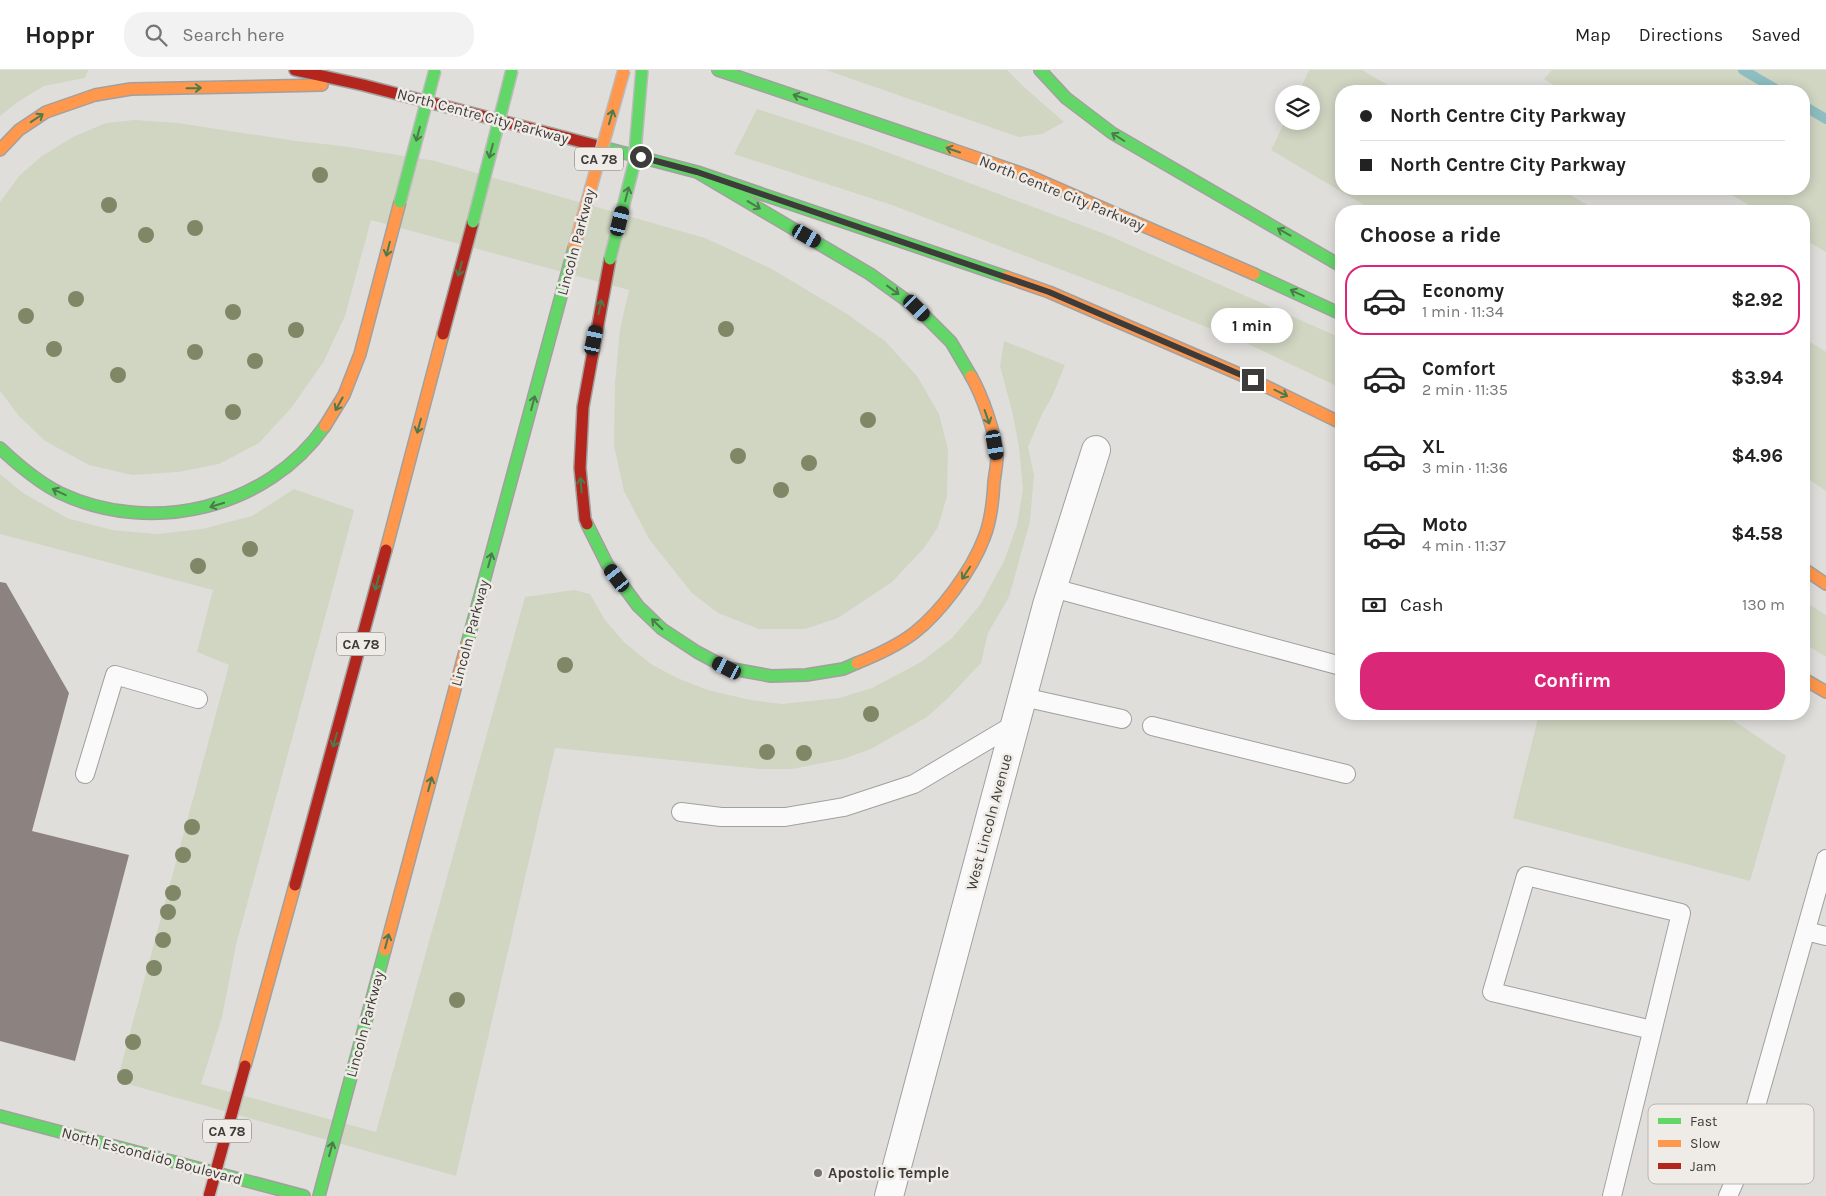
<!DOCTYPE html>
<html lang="en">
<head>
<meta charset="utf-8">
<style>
	:root { --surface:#fff; --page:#f2f2f2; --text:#222; --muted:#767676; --line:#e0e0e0; --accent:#db2777 }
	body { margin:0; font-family:Karla,sans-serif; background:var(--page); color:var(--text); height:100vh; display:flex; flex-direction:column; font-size:19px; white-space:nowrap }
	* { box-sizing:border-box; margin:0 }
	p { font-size:16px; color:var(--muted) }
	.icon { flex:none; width:28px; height:28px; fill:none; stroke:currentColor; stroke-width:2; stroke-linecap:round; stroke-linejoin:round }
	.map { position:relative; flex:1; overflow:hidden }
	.sheet { position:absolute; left:1335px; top:135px; width:475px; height:515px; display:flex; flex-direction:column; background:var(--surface); border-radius:20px; box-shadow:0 2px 12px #0003 }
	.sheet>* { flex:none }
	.top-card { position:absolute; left:1335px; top:15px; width:475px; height:110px; border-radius:20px; box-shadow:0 2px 12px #0003; display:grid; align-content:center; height:110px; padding:0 25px; background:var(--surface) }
	.fabs { position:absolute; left:1275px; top:15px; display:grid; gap:10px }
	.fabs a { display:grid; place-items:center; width:45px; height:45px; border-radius:50%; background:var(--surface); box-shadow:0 2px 12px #0003; font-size:25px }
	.end { position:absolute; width:22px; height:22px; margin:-11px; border:6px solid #3e3c3a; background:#fff; box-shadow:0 0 0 2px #fff }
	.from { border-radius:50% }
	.bubble { position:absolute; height:35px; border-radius:18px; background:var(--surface); box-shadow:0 2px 12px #0003; font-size:16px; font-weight:700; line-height:35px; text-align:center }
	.car { position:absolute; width:15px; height:30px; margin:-15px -8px; border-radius:6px; box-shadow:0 0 4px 1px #0007; background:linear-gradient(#222 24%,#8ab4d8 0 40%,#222 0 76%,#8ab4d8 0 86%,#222 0) }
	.top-card b { display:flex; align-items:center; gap:18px; height:48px; font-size:19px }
	.top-card b+b { border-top:1px solid var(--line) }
	.top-card i { width:12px; height:12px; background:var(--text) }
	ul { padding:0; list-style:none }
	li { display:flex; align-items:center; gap:15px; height:70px; margin:0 10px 8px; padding:0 15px; border:2px solid transparent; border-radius:20px }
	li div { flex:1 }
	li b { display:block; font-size:19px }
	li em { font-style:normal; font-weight:700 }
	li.on { border-color:var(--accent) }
	li>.icon { width:45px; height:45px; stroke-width:1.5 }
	h2 { padding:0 25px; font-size:22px; line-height:60px }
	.pay { display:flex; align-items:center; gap:12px; height:55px; padding:0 25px; font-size:19px }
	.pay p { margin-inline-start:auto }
	.cta { display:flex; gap:10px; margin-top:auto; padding:10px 25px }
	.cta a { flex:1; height:58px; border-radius:20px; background:var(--accent); color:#fff; font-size:20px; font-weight:700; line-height:58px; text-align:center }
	header { display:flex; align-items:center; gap:30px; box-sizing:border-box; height:70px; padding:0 25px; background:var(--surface); border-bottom:1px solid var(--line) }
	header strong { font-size:24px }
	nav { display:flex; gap:28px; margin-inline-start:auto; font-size:18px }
	.search { width:350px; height:45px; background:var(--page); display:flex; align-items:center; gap:12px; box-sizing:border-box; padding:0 18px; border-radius:20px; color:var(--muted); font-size:19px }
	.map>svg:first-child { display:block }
	.green { fill:#d0d6c2 }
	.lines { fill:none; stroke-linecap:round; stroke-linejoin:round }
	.stream { stroke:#8ebec1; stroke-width:10 }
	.building { fill:#8c8380 }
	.lane-casing { stroke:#a2a09e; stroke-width:20 }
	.street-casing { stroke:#a2a09e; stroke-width:30 }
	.fast-casing { stroke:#a2a09e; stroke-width:14 }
	.slow-casing { stroke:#a2a09e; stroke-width:14 }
	.jam-casing { stroke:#a2a09e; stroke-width:14 }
	.lane { stroke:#fafafa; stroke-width:18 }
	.street { stroke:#fafafa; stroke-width:28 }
	.fast { stroke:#63d668; stroke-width:11 }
	.slow { stroke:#ff974d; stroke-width:11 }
	.jam { stroke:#b3261e; stroke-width:11 }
	.fast-bridge-casing { stroke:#bbbab9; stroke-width:14; stroke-linecap:butt }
	.slow-bridge-casing { stroke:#bbbab9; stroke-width:14; stroke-linecap:butt }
	.jam-bridge-casing { stroke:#bbbab9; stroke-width:14; stroke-linecap:butt }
	.fast-bridge { stroke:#63d668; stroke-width:11 }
	.slow-bridge { stroke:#ff974d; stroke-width:11 }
	.jam-bridge { stroke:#b3261e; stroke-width:11 }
	.tree { fill:#7f8766 }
	.oneway { stroke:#4d7a4c }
	.route { stroke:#3e3c3a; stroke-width:6 }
	.poi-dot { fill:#777572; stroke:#efebe6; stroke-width:2 }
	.labels { text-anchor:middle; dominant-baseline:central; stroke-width:5; stroke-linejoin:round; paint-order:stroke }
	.shield { fill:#efebe6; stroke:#73706e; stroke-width:1 }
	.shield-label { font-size:14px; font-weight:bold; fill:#3e3c3a }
	.street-label { font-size:15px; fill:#3e3c3a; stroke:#efebe6 }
	.poi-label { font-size:15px; font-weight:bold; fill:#3e3c3a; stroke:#efebe6; text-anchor:start }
	.key { fill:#efebe6; stroke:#bab6b2; stroke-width:1 }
	.key-label { font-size:14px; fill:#3e3c3a }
</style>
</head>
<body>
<header>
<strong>Hoppr</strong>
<div class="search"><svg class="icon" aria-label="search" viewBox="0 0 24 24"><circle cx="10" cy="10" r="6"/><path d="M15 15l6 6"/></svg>Search here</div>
<nav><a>Map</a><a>Directions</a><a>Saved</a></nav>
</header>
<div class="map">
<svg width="1826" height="1126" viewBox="0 0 1826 1126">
	<rect width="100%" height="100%" fill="#e0dedb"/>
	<path class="green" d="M0,0H88L85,8L44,16L19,31L0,46Z
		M826,0H1007L1024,17L1064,52L1042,64L1019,67Z
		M1309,0H1362L1398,21H1341V119H1560L1598,141H1374L1271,80L1285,51H1311V24H1298Z
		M1552,0H1826V182L1804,169V141H1759L1722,119H1804V21H1563L1544,9Z
		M757,39L868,75L1105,164L1341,268V318L1248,274L1125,224L892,135L734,84Z
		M134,50L178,53L296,71L342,76L435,91L705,168L770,198L847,244L885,271L917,306L939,344L948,380L947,426L938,457L924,478L892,512L838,548L805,559H759L718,543L692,523L649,469L624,421L614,376L615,314L620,259L629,220L371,150L345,246L324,291L292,337L259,373L219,394L178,402L132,405L89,395L45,371L19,346L0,321V132L20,105L42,86L73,67L106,53Z
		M1804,268L1826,282V421L1804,406Z
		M1004,271L1065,295L1052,327L1042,344L1028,377L1034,406L1030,451L1009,527L988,563L981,593L948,628L927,647L871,679L843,689L792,699H760L555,678L456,1106L117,1011L229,595L197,582L213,520L0,464V404L23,423L67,448L112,460L157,464L202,459L252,446L294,419L354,440L236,875L222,947L201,1014L376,1062L525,527L574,520L590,524L605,550L625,573L651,594L677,608L708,620L750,630L782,634L839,628L872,618L921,592L952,568L980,535L1004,491L1017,455L1023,419L1019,377L1012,341L1000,296Z
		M1804,531L1826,545V587L1804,573Z
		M1539,644H1724L1786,686L1750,811L1513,748Z"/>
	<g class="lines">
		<path class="stream" d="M1743,0L1779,21
			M1804,36L1826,49"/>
	</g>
	<path class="building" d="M0,512L6,513L69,623L32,761L129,785L75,991L0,971Z"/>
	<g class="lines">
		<g class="lane-casing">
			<path id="lane" d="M1053,518L1341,596
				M1023,627L1122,649
				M1152,656L1346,704
				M85,704L115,605L198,629
				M681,742L721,747H785L844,737L914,714L1015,654
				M1806,861L1826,866
				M1612,1126L1681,843L1526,806L1492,922L1652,960
				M1728,1126L1735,1110L1826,789"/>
		</g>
		<g class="street-casing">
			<path id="street" d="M889,1126L1047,535L1096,380"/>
		</g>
		<g class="fast-casing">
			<path id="fast" d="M718,0L951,79
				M1040,0L1066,28L1112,63L1341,196
				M594,75L697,102L1006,207
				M697,102L870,204L917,238L951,272L971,306
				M1254,204L1341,244
				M0,378C18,395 38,412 60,423C151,466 267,439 325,356
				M587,454L607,494L638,536L662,559L697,582L727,598L771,606L806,605L843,599L857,593
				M467,574L574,178
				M0,1046L304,1126
				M319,1126L385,880"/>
		</g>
		<g class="slow-casing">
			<path id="slow" d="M951,79L1029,106L1254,204
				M0,80L19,60L46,42L95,25L131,19L322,15
				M1006,207L1049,222L1253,310L1341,353
				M325,356L344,325L360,284L400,132
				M386,480L443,264
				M1804,499L1826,514
				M857,593C877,585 897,576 914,563C941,542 972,500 984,468C991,451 993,431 994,412C995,404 997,394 997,386C996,364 982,325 971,306
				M1804,609L1826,622
				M385,880L467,574
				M245,996L295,815"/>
		</g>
		<g class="jam-casing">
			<path id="jam" d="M295,0L363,15L594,75
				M443,264L473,152
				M587,454L585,449L580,398L583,337L610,189
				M295,815L386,480"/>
		</g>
		<use href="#lane" class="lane"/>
		<use href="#street" class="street"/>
		<use href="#fast" class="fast"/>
		<use href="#slow" class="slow"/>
		<use href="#jam" class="jam"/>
		<g class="fast-bridge-casing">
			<path id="fast-bridge" d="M400,132L435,0
				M473,152L512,0
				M610,189L634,94L642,0"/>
		</g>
		<g class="slow-bridge-casing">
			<path id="slow-bridge" d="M574,178L624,0"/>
		</g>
		<g class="jam-bridge-casing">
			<path id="jam-bridge" d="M209,1126L245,996"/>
		</g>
		<use href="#fast-bridge" class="fast-bridge"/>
		<use href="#slow-bridge" class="slow-bridge"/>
		<use href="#jam-bridge" class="jam-bridge"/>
	</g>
	<g class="tree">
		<circle cx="320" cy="105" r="8"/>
		<circle cx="109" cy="135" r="8"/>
		<circle cx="195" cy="158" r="8"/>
		<circle cx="146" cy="165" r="8"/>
		<circle cx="76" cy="229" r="8"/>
		<circle cx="233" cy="242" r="8"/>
		<circle cx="26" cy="246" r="8"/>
		<circle cx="726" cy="259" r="8"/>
		<circle cx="296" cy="260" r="8"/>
		<circle cx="54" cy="279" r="8"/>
		<circle cx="195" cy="282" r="8"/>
		<circle cx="255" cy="291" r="8"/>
		<circle cx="118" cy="305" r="8"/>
		<circle cx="233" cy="342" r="8"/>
		<circle cx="868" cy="350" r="8"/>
		<circle cx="738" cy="386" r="8"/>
		<circle cx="809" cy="393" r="8"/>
		<circle cx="781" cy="420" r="8"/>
		<circle cx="250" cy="479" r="8"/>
		<circle cx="198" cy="496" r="8"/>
		<circle cx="565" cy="595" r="8"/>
		<circle cx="871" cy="644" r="8"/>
		<circle cx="767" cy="682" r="8"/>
		<circle cx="804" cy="683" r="8"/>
		<circle cx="192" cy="757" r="8"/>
		<circle cx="183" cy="785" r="8"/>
		<circle cx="173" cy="823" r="8"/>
		<circle cx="168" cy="842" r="8"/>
		<circle cx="163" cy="870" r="8"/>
		<circle cx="154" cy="898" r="8"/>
		<circle cx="457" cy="930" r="8"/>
		<circle cx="133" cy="972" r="8"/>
		<circle cx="125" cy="1007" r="8"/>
	</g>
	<defs><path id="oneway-shaft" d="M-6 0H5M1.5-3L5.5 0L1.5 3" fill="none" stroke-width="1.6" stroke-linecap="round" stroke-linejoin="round" transform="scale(1.25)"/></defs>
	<g class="oneway">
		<use href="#oneway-shaft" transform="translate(194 18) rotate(-1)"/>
		<use href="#oneway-shaft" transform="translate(800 27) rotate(-161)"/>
		<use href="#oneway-shaft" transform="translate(611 47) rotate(-74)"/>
		<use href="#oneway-shaft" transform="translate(37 48) rotate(-34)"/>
		<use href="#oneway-shaft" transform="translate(418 64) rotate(105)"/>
		<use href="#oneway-shaft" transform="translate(1118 67) rotate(-148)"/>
		<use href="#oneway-shaft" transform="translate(953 80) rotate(-161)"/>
		<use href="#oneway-shaft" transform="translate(491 81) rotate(105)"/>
		<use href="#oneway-shaft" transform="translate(627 124) rotate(-76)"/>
		<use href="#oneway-shaft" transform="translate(754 135) rotate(31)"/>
		<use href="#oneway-shaft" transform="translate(1284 162) rotate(-151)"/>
		<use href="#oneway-shaft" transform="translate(388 179) rotate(104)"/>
		<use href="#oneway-shaft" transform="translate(460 199) rotate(105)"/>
		<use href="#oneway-shaft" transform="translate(893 220) rotate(36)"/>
		<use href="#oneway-shaft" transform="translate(1297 223) rotate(-155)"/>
		<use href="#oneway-shaft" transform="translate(600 237) rotate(-78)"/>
		<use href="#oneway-shaft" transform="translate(1281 323) rotate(26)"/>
		<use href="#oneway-shaft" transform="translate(533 333) rotate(-75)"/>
		<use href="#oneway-shaft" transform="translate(339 334) rotate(119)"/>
		<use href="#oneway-shaft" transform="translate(987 347) rotate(71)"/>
		<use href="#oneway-shaft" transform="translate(419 356) rotate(105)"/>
		<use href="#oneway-shaft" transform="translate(581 415) rotate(-95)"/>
		<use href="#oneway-shaft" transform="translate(59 422) rotate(-155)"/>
		<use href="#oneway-shaft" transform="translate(217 435) rotate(163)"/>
		<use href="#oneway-shaft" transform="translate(490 490) rotate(-75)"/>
		<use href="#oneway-shaft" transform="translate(966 503) rotate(123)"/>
		<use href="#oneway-shaft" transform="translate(377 513) rotate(105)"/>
		<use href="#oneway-shaft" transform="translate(657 554) rotate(-136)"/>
		<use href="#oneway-shaft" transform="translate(335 670) rotate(106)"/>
		<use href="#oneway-shaft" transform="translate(430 714) rotate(-75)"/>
		<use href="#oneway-shaft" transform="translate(387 871) rotate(-75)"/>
		<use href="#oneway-shaft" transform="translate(331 1079) rotate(-75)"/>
	</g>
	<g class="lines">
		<path class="route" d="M641,87L697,102L1049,222L1253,310"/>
	</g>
	<circle class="poi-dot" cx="818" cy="1103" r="5"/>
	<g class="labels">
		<g class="shield">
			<rect x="575" y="77.5" width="48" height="23" rx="4"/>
			<rect x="337" y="562.5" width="48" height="23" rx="4"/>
			<rect x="203" y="1049.5" width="48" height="23" rx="4"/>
		</g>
		<g class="shield-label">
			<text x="599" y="89">CA 78</text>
			<text x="361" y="574">CA 78</text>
			<text x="227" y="1061">CA 78</text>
		</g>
		<g class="street-label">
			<text transform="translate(483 46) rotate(15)">North Centre City Parkway</text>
			<text transform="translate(1062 123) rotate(22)">North Centre City Parkway</text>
			<text transform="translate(576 172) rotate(-75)">Lincoln Parkway</text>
			<text transform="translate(470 563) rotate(-75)">Lincoln Parkway</text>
			<text transform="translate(989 752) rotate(-75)">West Lincoln Avenue</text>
			<text transform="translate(365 954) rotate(-75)">Lincoln Parkway</text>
			<text transform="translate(152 1086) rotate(15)">North Escondido Boulevard</text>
		</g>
		<g class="poi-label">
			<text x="828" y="1103">Apostolic Temple</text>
		</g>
	</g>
	<rect x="1648" y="1034" width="166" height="80" rx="8" class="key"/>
	<rect x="1658" y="1048" width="23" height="6" fill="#63d668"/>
	<rect x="1658" y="1070" width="23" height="7" fill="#ff974d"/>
	<rect x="1658" y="1093" width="23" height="6" fill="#b3261e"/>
	<g class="key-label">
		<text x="1690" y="1056">Fast</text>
		<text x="1690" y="1078">Slow</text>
		<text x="1690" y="1101">Jam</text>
	</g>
</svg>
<div class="fabs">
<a><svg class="icon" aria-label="layers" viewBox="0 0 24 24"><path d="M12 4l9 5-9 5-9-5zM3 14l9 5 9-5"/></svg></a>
</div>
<i class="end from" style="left:641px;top:87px"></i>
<i class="end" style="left:1253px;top:310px"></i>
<div class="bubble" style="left:1211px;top:238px;width:82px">1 min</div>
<i class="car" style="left:620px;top:151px;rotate:14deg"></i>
<i class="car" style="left:807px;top:166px;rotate:120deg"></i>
<i class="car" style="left:917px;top:238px;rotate:135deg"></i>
<i class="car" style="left:594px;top:270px;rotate:12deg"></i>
<i class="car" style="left:995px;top:375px;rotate:170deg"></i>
<i class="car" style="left:617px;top:508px;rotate:323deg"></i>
<i class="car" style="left:727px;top:598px;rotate:297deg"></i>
<div class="top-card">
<b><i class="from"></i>North Centre City Parkway</b>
<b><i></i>North Centre City Parkway</b>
</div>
<section class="sheet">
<h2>Choose a ride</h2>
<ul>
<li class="on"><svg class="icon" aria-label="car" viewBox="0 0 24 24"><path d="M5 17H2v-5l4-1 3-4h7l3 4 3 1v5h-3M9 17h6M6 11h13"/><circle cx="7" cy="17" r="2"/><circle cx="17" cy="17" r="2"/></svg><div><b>Economy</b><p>1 min · 11:34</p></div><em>$2.92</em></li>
<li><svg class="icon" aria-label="car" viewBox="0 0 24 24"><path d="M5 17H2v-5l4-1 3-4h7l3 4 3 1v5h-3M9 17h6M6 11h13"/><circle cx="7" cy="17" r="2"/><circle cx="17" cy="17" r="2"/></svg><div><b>Comfort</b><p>2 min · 11:35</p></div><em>$3.94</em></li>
<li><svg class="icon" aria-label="car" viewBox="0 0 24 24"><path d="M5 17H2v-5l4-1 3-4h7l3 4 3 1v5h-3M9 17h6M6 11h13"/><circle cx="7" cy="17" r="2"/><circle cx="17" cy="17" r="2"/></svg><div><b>XL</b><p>3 min · 11:36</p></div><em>$4.96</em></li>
<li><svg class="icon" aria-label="car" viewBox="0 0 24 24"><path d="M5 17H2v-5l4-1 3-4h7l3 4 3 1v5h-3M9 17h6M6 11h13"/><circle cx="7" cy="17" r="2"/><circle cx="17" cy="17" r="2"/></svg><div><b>Moto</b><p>4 min · 11:37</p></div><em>$4.58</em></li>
</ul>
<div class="pay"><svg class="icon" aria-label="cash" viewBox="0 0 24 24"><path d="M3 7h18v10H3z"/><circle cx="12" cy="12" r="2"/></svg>Cash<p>130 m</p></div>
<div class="cta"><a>Confirm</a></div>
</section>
</div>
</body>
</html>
